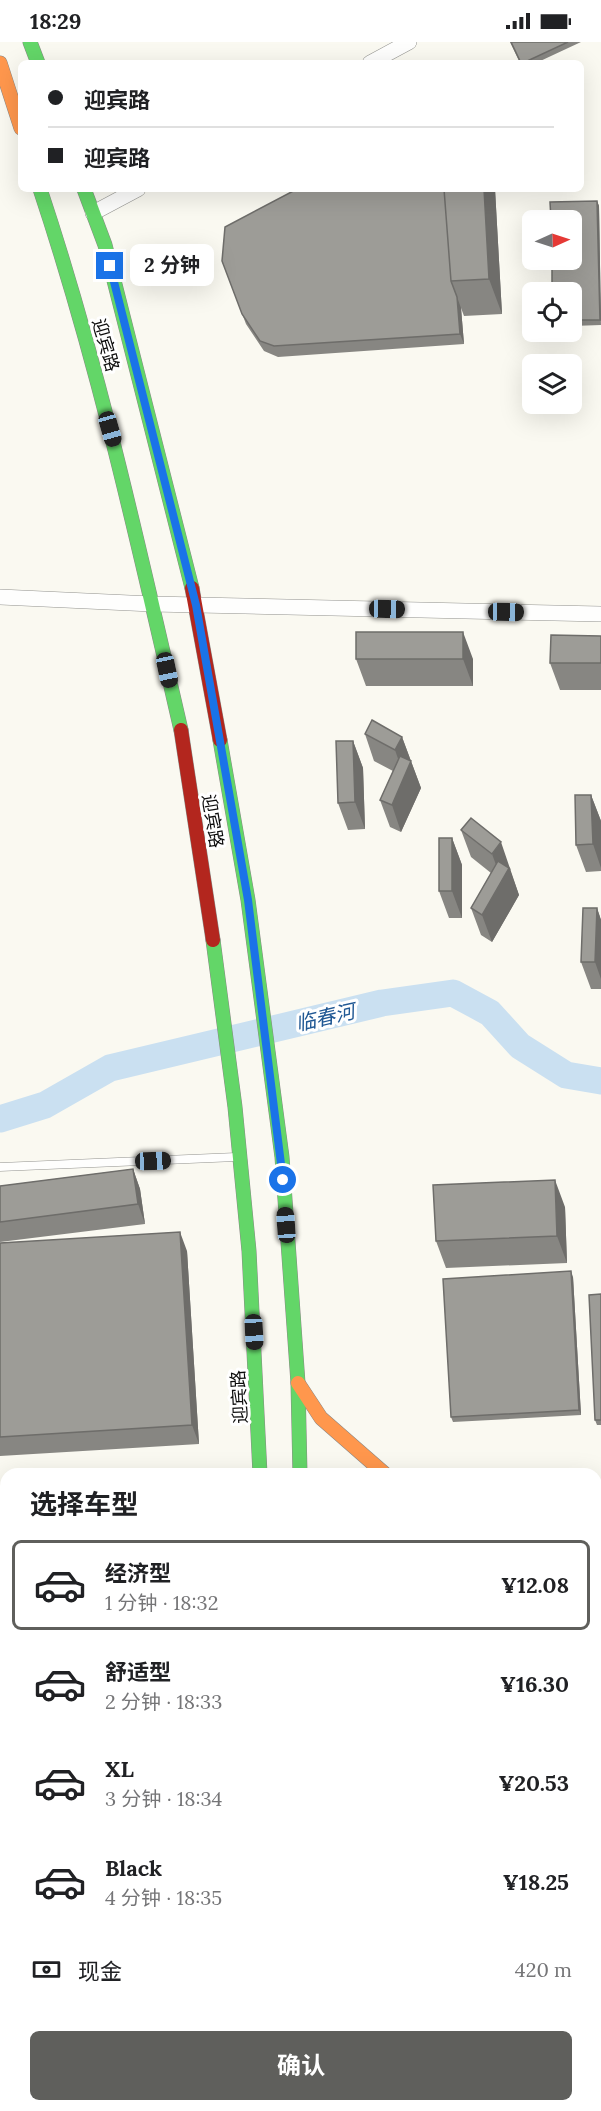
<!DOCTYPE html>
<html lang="zh">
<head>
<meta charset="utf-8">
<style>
	:root { --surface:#fff; --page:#f6f6f6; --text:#202124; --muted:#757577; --line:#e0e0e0; --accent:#5f5f5c }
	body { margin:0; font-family:Lora,"Noto Sans SC",serif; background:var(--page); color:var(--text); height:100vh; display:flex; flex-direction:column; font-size:22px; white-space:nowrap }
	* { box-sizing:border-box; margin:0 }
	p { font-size:20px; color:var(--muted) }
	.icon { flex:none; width:33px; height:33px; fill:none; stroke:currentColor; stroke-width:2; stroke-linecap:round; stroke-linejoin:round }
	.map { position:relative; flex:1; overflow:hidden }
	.sheet { position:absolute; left:0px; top:1426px; width:602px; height:644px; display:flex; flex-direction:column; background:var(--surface); border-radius:18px 18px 0 0; box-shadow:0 6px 24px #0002 }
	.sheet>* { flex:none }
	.guide { position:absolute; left:18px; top:18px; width:566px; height:132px; border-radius:9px; box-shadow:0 6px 24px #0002; display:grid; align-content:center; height:132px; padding:0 30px; background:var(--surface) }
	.needle { width:39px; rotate:87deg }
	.fabs { position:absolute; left:522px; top:168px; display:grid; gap:12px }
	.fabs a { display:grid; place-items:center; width:60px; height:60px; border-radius:9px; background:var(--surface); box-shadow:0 6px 24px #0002; font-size:30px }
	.end { position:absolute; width:27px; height:27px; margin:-14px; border:8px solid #1a73e8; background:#fff; box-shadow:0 0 0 3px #fff }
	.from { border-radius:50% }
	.bubble { position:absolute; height:42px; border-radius:9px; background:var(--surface); box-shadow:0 6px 24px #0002; font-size:20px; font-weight:700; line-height:42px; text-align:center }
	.car { position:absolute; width:18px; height:36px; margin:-18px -9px; border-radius:8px; box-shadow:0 0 4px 2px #0007; background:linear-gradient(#222 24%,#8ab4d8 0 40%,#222 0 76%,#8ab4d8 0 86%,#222 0) }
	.guide b { display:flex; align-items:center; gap:21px; height:57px; font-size:22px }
	.guide b+b { border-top:2px solid var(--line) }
	.guide i { width:15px; height:15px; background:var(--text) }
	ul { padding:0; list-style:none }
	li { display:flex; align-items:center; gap:18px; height:90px; margin:0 12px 9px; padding:0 18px; border:3px solid transparent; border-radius:9px }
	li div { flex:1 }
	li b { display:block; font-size:22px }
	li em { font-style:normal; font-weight:700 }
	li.selected { border-color:var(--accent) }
	li>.icon { width:54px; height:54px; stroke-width:1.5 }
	h2 { padding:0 30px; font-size:27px; line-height:72px }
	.pay { display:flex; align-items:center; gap:15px; height:66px; padding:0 30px; font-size:22px }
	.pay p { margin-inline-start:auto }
	.cta { display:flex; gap:12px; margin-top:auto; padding:12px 30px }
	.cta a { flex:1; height:69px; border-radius:9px; background:var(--accent); color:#fff; font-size:24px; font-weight:700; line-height:69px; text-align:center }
	.status { display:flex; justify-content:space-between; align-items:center; height:42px; padding:0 30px; background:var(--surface); direction:ltr }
	.status svg { height:16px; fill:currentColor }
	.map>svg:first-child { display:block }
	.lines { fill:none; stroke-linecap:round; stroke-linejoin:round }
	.river { stroke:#cae0f1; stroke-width:27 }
	.lane-casing { stroke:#93938f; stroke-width:9 }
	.street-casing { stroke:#93938f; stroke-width:16 }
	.fast-casing { stroke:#8a8986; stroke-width:15 }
	.slow-casing { stroke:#8a8986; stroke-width:15 }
	.jam-casing { stroke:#8a8986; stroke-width:15 }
	.lane { stroke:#fefefd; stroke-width:8 }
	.street { stroke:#fefefd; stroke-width:15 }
	.fast { stroke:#63d668; stroke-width:14 }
	.slow { stroke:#ff974d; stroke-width:14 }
	.jam { stroke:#b3261e; stroke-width:14 }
	.wall { fill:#878682 }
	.shaded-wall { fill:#6e6d6a }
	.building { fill:#9d9c97; stroke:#6e6d6a; stroke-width:1.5 }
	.route { stroke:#1a73e8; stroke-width:8 }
	.labels { text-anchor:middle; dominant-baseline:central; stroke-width:6; stroke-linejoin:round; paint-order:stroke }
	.street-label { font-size:18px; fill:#0c0c0c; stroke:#fff }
	.water-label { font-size:20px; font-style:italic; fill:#205894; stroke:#fff }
</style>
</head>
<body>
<div class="status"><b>18:29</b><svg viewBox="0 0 49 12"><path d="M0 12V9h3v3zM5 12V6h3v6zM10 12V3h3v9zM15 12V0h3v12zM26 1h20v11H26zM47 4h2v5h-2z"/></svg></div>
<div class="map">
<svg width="601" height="2069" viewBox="0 0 601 2069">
	<rect width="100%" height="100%" fill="#faf9f1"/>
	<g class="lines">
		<path class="river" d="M0,1077L45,1063L110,1026L382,961L453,951L490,971L520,1004L566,1033L601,1039"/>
		<g class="lane-casing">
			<path id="lane" d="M0,1125L236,1115
				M0,1942L6,1943"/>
		</g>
		<g class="street-casing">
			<path id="street" d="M370,21L409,0
				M93,171L138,147
				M0,555L152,562L601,572
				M348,2069L349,2064"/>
		</g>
		<g class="fast-casing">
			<path id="fast" d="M30,0L38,21
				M40,147C99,324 139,506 181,688
				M84,147L105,203L192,546
				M220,698L248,858L282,1115L298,1341L300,1432
				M213,898L235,1065L249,1209L260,1432
				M596,1479L601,1480
				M0,1488H6
				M596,1506L601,1507
				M232,2069L233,2064
				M274,2069L275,2064"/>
		</g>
		<g class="slow-casing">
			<path id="slow" d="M0,21L21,86
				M298,1341L321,1376L385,1432"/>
		</g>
		<g class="jam-casing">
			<path id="jam" d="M192,546L220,698
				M181,688L213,898"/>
		</g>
		<use href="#lane" class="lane"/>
		<use href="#street" class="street"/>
		<use href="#fast" class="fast"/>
		<use href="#slow" class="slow"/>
		<use href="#jam" class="jam"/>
	</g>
	<path class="wall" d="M510,0H581L536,21H520Z
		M495,147L502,272L464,274L461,266L464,302L278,315L264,309L246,282L222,219Z
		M597,159L599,164L601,283L572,284V250Z
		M356,590L473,617V644H366L356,617Z
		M601,594V648H560L550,621Z
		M365,692L402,695L421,746L401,790L390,785L380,758L393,729L374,719Z
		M353,699L363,726L365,787L348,788L338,761Z
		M591,753L601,779V829L586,830L576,803Z
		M461,788L511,827L510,828L519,853L492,900L481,893L471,866L491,831L471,815Z
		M452,796L462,823V876H449L439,849Z
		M597,866L601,878V947H591L581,920Z
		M133,1127L140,1147L145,1182L0,1200V1144Z
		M565,1165L567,1221L446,1226L436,1199Z
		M0,1201L187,1209L199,1402L0,1414Z
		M573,1235L581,1373L453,1380L451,1375Z
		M601,1252V1383H597L595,1378Z
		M0,1760H4L6,1765L4,1785H0Z
		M601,1946V1962L598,1960L596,1955Z
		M470,2064H484L481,2069H478Z
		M541,2064H589L586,2069H552L551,2067L550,2069Z"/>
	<path class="shaded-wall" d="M484,147H495L502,272L489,237Z
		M597,159L599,164L601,279L600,278Z
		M457,255L461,266L464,302L460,292Z
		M463,590L473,617V644L463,617Z
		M402,695L421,746L401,790L392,763L404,734L395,708Z
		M353,699L363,726L365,787L355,760Z
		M591,753L601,779V826L593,802Z
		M452,796L462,823V876L452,849Z
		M501,800L519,853L492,900L482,873L502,839L492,812Z
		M597,866L601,878V937L595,920Z
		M133,1127L140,1147L145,1182L138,1162Z
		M555,1138L565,1165L567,1221L557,1194Z
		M180,1190L187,1209L199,1402L192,1383Z
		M571,1229L573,1235L581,1373L579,1368Z
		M4,1760L6,1767L4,1785L2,1780Z
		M601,1935V1943L596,1949V1942Z
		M601,1990V1998L596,2007V1999Z
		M596,2017L601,2032V2043L596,2052Z
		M478,2064H484L481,2069H480Z
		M568,2064H589L586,2069H570Z"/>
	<path class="building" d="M511,0H568L523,21H521Z
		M297,147H444L451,239L457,255L460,292L274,304L260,299L242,272L222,219L225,185Z
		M444,147H484L489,237L451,239Z
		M597,159L600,278H572V250H552V218H572V178H551L550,160Z
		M356,590H463V617H356Z
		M551,593L601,594V621H550Z
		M372,678L402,695L395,708L365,692Z
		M336,699H353L355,760L338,761Z
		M400,714L411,719L392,763L380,758Z
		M575,753H591L593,802L576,803Z
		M471,776L501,800L492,812L461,788Z
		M439,796H452V849H439Z
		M498,819L509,826L482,873L471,866Z
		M583,866H597L595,920H581Z
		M133,1127L138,1162L0,1180V1144Z
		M555,1138L557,1194L436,1199L433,1143Z
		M180,1190L192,1383L0,1395V1201Z
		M571,1229L579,1368L451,1375L443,1237Z
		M601,1252V1378H595L589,1253Z
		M0,1760H4L2,1780H0Z
		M600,1903L601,1935L596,1942V1909Z
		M601,1946V1958L596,1955Z
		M596,1968L601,1972V1990L596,1999Z
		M402,2067L420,2069H402Z"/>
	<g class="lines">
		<path class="route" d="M110,224L196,563L248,858L283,1138"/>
	</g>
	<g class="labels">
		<g class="street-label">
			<text transform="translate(106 303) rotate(74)">迎宾路</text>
			<text transform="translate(213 779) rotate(81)">迎宾路</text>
			<text transform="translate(239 1355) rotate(-93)">迎宾路</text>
		</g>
		<g class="water-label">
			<text transform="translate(325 975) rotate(-13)">临春河</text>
		</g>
	</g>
</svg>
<div class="fabs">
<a><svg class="needle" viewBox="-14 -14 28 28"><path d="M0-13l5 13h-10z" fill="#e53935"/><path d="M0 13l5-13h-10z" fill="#757577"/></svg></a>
<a><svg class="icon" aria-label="locate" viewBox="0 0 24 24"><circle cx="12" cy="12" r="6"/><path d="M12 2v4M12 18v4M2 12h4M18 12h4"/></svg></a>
<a><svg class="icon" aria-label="layers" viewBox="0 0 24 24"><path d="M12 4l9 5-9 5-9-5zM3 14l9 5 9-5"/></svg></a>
</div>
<i class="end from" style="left:283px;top:1138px"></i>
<i class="end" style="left:110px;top:224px"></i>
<div class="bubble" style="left:130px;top:202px;width:84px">2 分钟</div>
<i class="car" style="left:110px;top:387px;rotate:164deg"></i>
<i class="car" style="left:387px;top:567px;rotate:91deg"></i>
<i class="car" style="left:506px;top:570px;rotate:91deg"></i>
<i class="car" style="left:167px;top:628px;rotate:168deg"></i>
<i class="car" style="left:153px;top:1119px;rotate:88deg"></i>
<i class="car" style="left:286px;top:1183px;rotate:356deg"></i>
<i class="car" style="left:254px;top:1290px;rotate:177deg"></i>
<div class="guide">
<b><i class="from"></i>迎宾路</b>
<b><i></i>迎宾路</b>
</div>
<section class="sheet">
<h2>选择车型</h2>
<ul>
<li class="selected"><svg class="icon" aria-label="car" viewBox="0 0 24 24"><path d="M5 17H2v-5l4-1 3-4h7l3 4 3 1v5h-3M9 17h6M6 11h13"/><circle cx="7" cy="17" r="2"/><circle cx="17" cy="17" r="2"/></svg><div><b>经济型</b><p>1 分钟 · 18:32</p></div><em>¥12.08</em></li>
<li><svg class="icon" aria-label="car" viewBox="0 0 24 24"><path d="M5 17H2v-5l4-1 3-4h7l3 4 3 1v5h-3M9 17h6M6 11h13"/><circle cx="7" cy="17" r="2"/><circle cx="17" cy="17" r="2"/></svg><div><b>舒适型</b><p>2 分钟 · 18:33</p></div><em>¥16.30</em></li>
<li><svg class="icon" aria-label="car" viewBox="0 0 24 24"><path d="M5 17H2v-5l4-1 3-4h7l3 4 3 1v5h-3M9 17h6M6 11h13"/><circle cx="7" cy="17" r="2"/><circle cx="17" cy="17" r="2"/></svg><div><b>XL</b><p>3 分钟 · 18:34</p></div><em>¥20.53</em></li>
<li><svg class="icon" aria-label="car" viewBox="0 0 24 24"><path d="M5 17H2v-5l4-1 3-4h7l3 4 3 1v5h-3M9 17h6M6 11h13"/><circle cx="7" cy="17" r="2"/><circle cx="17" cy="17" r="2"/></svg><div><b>Black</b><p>4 分钟 · 18:35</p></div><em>¥18.25</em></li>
</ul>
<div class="pay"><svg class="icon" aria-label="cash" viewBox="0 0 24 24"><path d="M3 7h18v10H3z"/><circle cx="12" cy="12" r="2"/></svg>现金<p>420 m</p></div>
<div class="cta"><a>确认</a></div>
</section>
</div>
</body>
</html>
